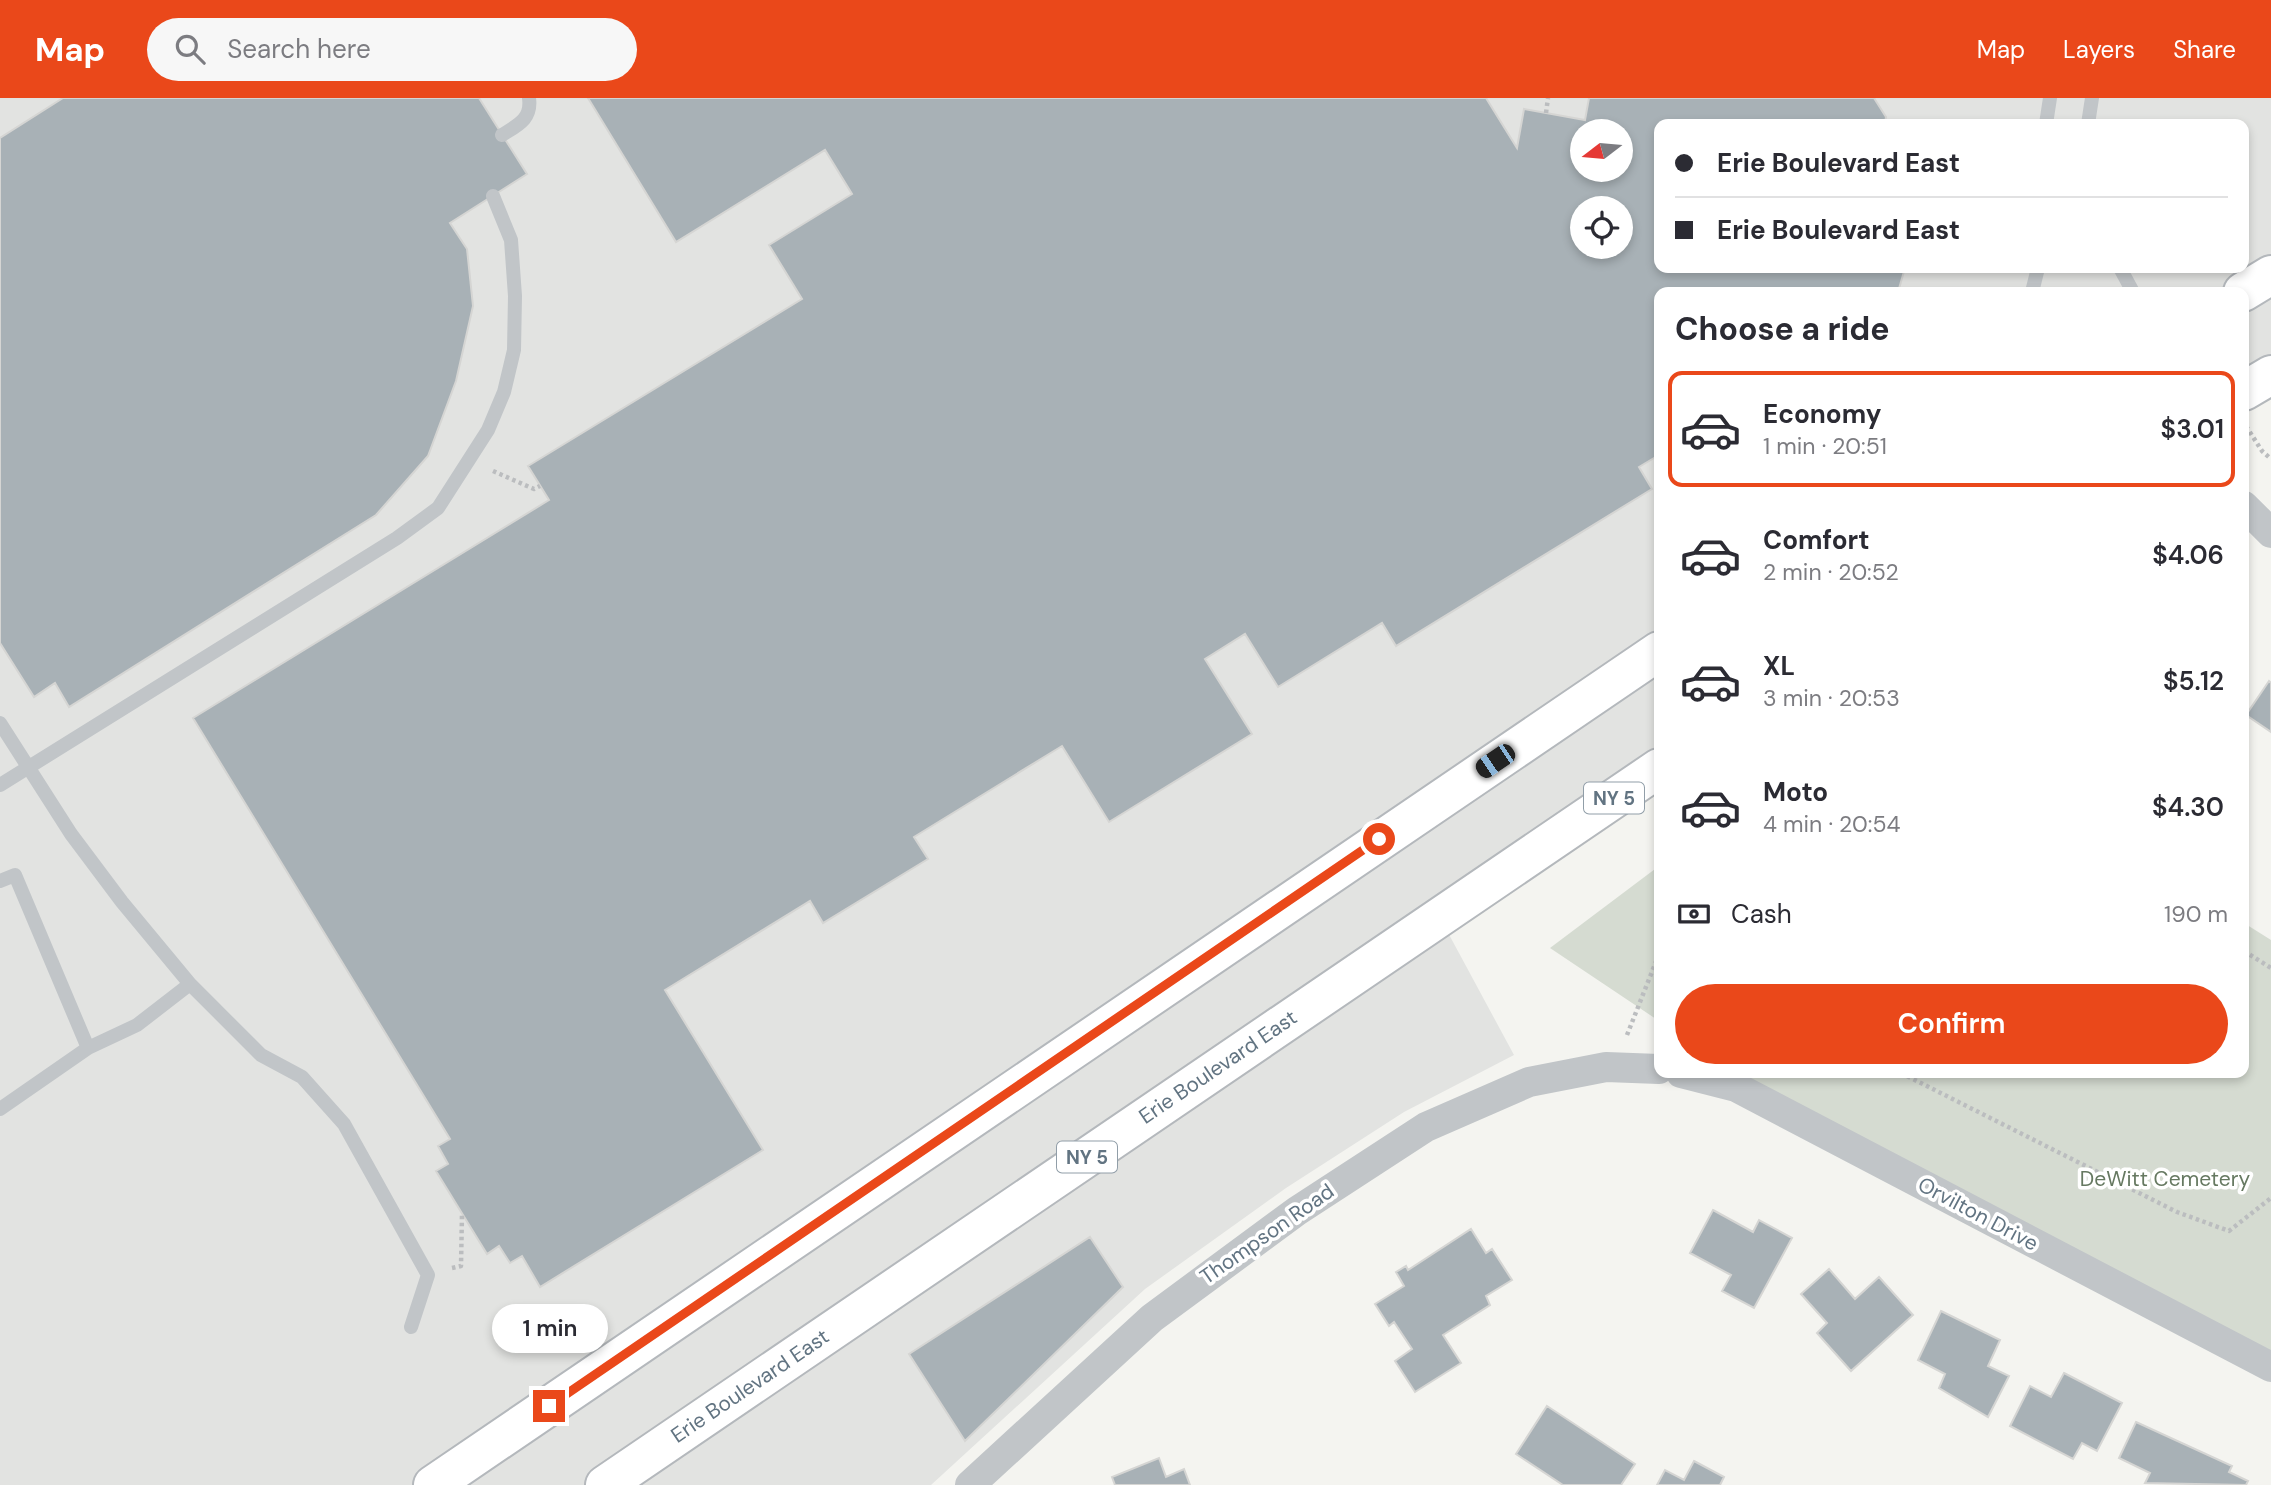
<!DOCTYPE html>
<html lang="en">
<head>
<meta charset="utf-8">
<style>
	:root { --surface:#fff; --page:#f7f7f7; --text:#2b2b33; --muted:#7c7c81; --line:#e1e1e2; --accent:#ea481a }
	body { margin:0; font-family:"DM Sans",sans-serif; background:var(--page); color:var(--text); height:100vh; display:flex; flex-direction:column; font-size:26px; white-space:nowrap }
	* { box-sizing:border-box; margin:0 }
	p { font-size:23px; color:var(--muted) }
	.icon { flex:none; width:38px; height:38px; fill:none; stroke:currentColor; stroke-width:2; stroke-linecap:round; stroke-linejoin:round }
	.map { position:relative; flex:1; overflow:hidden }
	.sheet { position:absolute; left:1654px; top:189px; width:595px; height:791px; display:flex; flex-direction:column; background:var(--surface); border-radius:14px; box-shadow:0 4px 10px #0003 }
	.sheet>* { flex:none }
	.hud { position:absolute; left:1654px; top:21px; width:595px; height:154px; border-radius:14px; box-shadow:0 4px 10px #0003; display:grid; align-content:center; height:154px; padding:0 21px; background:var(--surface) }
	.needle { width:46px; rotate:254deg }
	.tools { position:absolute; left:1570px; top:21px; display:grid; gap:14px }
	.tools a { display:grid; place-items:center; width:63px; height:63px; border-radius:50%; background:var(--surface); box-shadow:0 4px 10px #0003; font-size:35px }
	.end { position:absolute; width:32px; height:32px; margin:-16px; border:9px solid #ea481a; background:#fff; box-shadow:0 0 0 4px #fff }
	.from { border-radius:50% }
	.bubble { position:absolute; height:49px; border-radius:24px; background:var(--surface); box-shadow:0 4px 10px #0003; font-size:23px; font-weight:600; line-height:49px; text-align:center }
	.car { position:absolute; width:21px; height:42px; margin:-21px -10px; border-radius:9px; box-shadow:0 0 5px 2px #0007; background:linear-gradient(#222 24%,#8ab4d8 0 40%,#222 0 76%,#8ab4d8 0 86%,#222 0) }
	.hud b { display:flex; align-items:center; gap:24px; height:66px; font-size:26px }
	.hud b+b { border-top:2px solid var(--line) }
	.hud i { width:18px; height:18px; background:var(--text) }
	ul { padding:0; list-style:none }
	li { display:flex; align-items:center; gap:21px; height:116px; margin:0 14px 10px; padding:0 7px; border:4px solid transparent; border-radius:14px }
	li div { flex:1 }
	li b { display:block; font-size:26px }
	li em { font-style:normal; font-weight:600 }
	li.active { border-color:var(--accent) }
	li>.icon { width:63px; height:63px; stroke-width:1.5 }
	h2 { padding:0 21px; font-size:32px; line-height:84px }
	.pay { display:flex; align-items:center; gap:18px; height:77px; padding:0 21px; font-size:26px }
	.pay p { margin-inline-start:auto }
	.primary-button { display:flex; gap:14px; margin-top:auto; padding:14px 21px }
	.primary-button a { flex:1; height:80px; border-radius:42px; background:var(--accent); color:#fff; font-size:28px; font-weight:600; line-height:80px; text-align:center }
	header { display:flex; align-items:center; gap:42px; box-sizing:border-box; height:98px; padding:0 35px; background:var(--accent); color:#fff }
	header strong { font-size:33px }
	nav { display:flex; gap:38px; margin-inline-start:auto; font-size:24px }
	.search { width:490px; height:63px; background:var(--page); display:flex; align-items:center; gap:18px; box-sizing:border-box; padding:0 24px; border-radius:38px; color:var(--muted); font-size:26px }
	.map>svg:first-child { display:block }
	.built { fill:#e2e3e1; fill-rule:evenodd }
	.green { fill:#d5dbd1 }
	.building { fill:#a8b1b6; stroke:#d5d5d3; stroke-width:2; fill-rule:evenodd }
	.lines { fill:none; stroke-linecap:round; stroke-linejoin:round }
	.primary-casing { stroke:#b4b8bc; stroke-width:42 }
	.path { stroke:#bbbdbf; stroke-width:4.5; stroke-dasharray:3.5 3.5; stroke-linecap:butt }
	.lane { stroke:#c1c5c8; stroke-width:14 }
	.street { stroke:#c1c5c8; stroke-width:30 }
	.primary { stroke:#fff; stroke-width:38 }
	.route { stroke:#ea481a; stroke-width:9 }
	.labels { text-anchor:middle; dominant-baseline:central; stroke-width:7; stroke-linejoin:round; paint-order:stroke }
	.shield { fill:#fff; stroke:#919ea8; stroke-width:2 }
	.shield-label { font-size:19px; font-weight:bold; fill:#627482 }
	.street-label { font-size:21px; fill:#627482; stroke:#fff }
	.park-label { font-size:21px; fill:#667961; stroke:#fff }
</style>
</head>
<body>
<header>
<strong>Map</strong>
<div class="search"><svg class="icon" aria-label="search" viewBox="0 0 24 24"><circle cx="10" cy="10" r="6"/><path d="M15 15l6 6"/></svg>Search here</div>
<nav><a>Map</a><a>Layers</a><a>Share</a></nav>
</header>
<div class="map">
<svg width="2271" height="1387" viewBox="0 0 2271 1387">
	<rect width="100%" height="100%" fill="#f4f4f0"/>
	<path class="built" d="M0,0H2271V277L2244,293V194H1659V670L1439,818L1514,957L1404,1014L1286,1090L1145,1191L931,1387H0ZM1659,26H2244V170H1659ZM1582,33H1620V72H1582ZM1582,110H1620V149H1582Z"/>
	<path class="green" d="M1659,768V923L1550,850Z
		M2244,825L2271,842V1258L1737,975H2244Z"/>
	<path class="building" d="M63,0H479L527,76L450,125L467,151L473,208L456,283L428,358L376,417L69,609L55,585L34,599L0,545V40Z
		M588,0H1486L1517,50L1524,11L1585,22L1589,0H1874L1886,19L1885,26H1659V170H1905L1898,194H1659V357L1639,369L1652,391L1396,548L1382,525L1278,589L1245,536L1205,561L1252,636L1109,724L1062,648L914,739L928,761L823,825L810,803L665,892L763,1052L540,1189L522,1158L510,1165L499,1148L487,1156L436,1073L448,1066L438,1048L450,1041L193,620L549,402L528,368L802,201L769,147L852,96L825,52L676,144ZM1582,33H1620V72H1582ZM1582,110H1620V149H1582Z
		M2269,583L2271,585V634L2246,617Z
		M1713,1112L1753,1134L1759,1122L1792,1140L1754,1210L1722,1193L1731,1177L1690,1155Z
		M1471,1131L1486,1155L1492,1151L1512,1182L1486,1198L1490,1207L1443,1237L1461,1265L1415,1294L1395,1263L1412,1251L1394,1224L1389,1228L1375,1206L1404,1188L1396,1174L1406,1168L1408,1172Z
		M1090,1139L1123,1189L965,1343L909,1256Z
		M1829,1171L1855,1201L1879,1179L1913,1217L1851,1273L1817,1235L1827,1225L1801,1196Z
		M1941,1213L2000,1242L1988,1268L2009,1278L1988,1319L1939,1290L1945,1276L1918,1262Z
		M2064,1275L2122,1305L2097,1353L2082,1345L2073,1361L2010,1328L2030,1288L2051,1299Z
		M1547,1308L1635,1366L1621,1387H1563L1516,1356Z
		M2136,1324L2232,1368L2229,1374L2248,1383L2246,1387L2145,1385L2150,1375L2119,1360Z
		M1159,1360L1166,1379L1184,1371L1190,1387H1115L1112,1379Z
		M1694,1363L1724,1379L1720,1387H1657L1665,1372L1684,1382Z"/>
	<g class="lines">
		<g class="primary-casing">
			<path id="primary" d="M2243,194L2271,177
				M2244,293L2271,277
				M433,1387L1659,553
				M605,1387L1659,670"/>
		</g>
		<path class="path" d="M1546,15L1548,0
			M2246,328L2262,353L2271,361
			M493,373L534,391L540,388
			M2244,853L2271,870
			M1627,937L1659,856
			M1901,975L2177,1114L2229,1133L2271,1100
			M452,1170L461,1168L462,1115"/>
		<path class="lane" d="M2046,26L2050,0
			M2088,26L2092,0
			M502,37C518,27 532,21 529,0
			M2120,170L2133,194
			M2032,194L2038,170
			M0,625L71,736L122,804L190,886L261,957L302,979L344,1026L428,1177L411,1229
			M0,687L397,440L438,410L488,332L504,294L514,252L515,198L511,142L493,98
			M0,783L15,777L88,950
			M0,1011L88,950L137,927L190,886"/>
		<path class="street" d="M2244,408L2271,435
			M1681,975L1736,989L2271,1269
			M970,1387L1152,1220L1297,1113L1426,1029L1529,984L1606,969L1659,971"/>
		<use href="#primary" class="primary"/>
	</g>
	<g class="lines">
		<path class="route" d="M549,1308L1379,741"/>
	</g>
	<g class="labels">
		<g class="shield">
			<rect x="1584" y="684.5" width="60" height="31" rx="5"/>
			<rect x="1057" y="1043.5" width="60" height="31" rx="5"/>
		</g>
		<g class="shield-label">
			<text x="1614" y="700">NY 5</text>
			<text x="1087" y="1059">NY 5</text>
		</g>
		<g class="street-label">
			<text transform="translate(1218 969) rotate(-34)">Erie Boulevard East</text>
			<text transform="translate(1978 1116) rotate(28)">Orvilton Drive</text>
			<text transform="translate(1267 1136) rotate(-35)">Thompson Road</text>
			<text transform="translate(750 1288) rotate(-34)">Erie Boulevard East</text>
		</g>
		<g class="park-label">
			<text x="2165" y="1081">DeWitt Cemetery</text>
		</g>
	</g>
</svg>
<div class="tools">
<a><svg class="needle" viewBox="-14 -14 28 28"><path d="M0-13l5 13h-10z" fill="#e53935"/><path d="M0 13l5-13h-10z" fill="#7c7c81"/></svg></a>
<a><svg class="icon" aria-label="locate" viewBox="0 0 24 24"><circle cx="12" cy="12" r="6"/><path d="M12 2v4M12 18v4M2 12h4M18 12h4"/></svg></a>
</div>
<i class="end from" style="left:1379px;top:741px"></i>
<i class="end" style="left:549px;top:1308px"></i>
<div class="bubble" style="left:492px;top:1206px;width:116px">1 min</div>
<i class="car" style="left:1495px;top:663px;rotate:236deg"></i>
<div class="hud">
<b><i class="from"></i>Erie Boulevard East</b>
<b><i></i>Erie Boulevard East</b>
</div>
<section class="sheet">
<h2>Choose a ride</h2>
<ul>
<li class="active"><svg class="icon" aria-label="car" viewBox="0 0 24 24"><path d="M5 17H2v-5l4-1 3-4h7l3 4 3 1v5h-3M9 17h6M6 11h13"/><circle cx="7" cy="17" r="2"/><circle cx="17" cy="17" r="2"/></svg><div><b>Economy</b><p>1 min · 20:51</p></div><em>$3.01</em></li>
<li><svg class="icon" aria-label="car" viewBox="0 0 24 24"><path d="M5 17H2v-5l4-1 3-4h7l3 4 3 1v5h-3M9 17h6M6 11h13"/><circle cx="7" cy="17" r="2"/><circle cx="17" cy="17" r="2"/></svg><div><b>Comfort</b><p>2 min · 20:52</p></div><em>$4.06</em></li>
<li><svg class="icon" aria-label="car" viewBox="0 0 24 24"><path d="M5 17H2v-5l4-1 3-4h7l3 4 3 1v5h-3M9 17h6M6 11h13"/><circle cx="7" cy="17" r="2"/><circle cx="17" cy="17" r="2"/></svg><div><b>XL</b><p>3 min · 20:53</p></div><em>$5.12</em></li>
<li><svg class="icon" aria-label="car" viewBox="0 0 24 24"><path d="M5 17H2v-5l4-1 3-4h7l3 4 3 1v5h-3M9 17h6M6 11h13"/><circle cx="7" cy="17" r="2"/><circle cx="17" cy="17" r="2"/></svg><div><b>Moto</b><p>4 min · 20:54</p></div><em>$4.30</em></li>
</ul>
<div class="pay"><svg class="icon" aria-label="cash" viewBox="0 0 24 24"><path d="M3 7h18v10H3z"/><circle cx="12" cy="12" r="2"/></svg>Cash<p>190 m</p></div>
<div class="primary-button"><a>Confirm</a></div>
</section>
</div>
</body>
</html>
